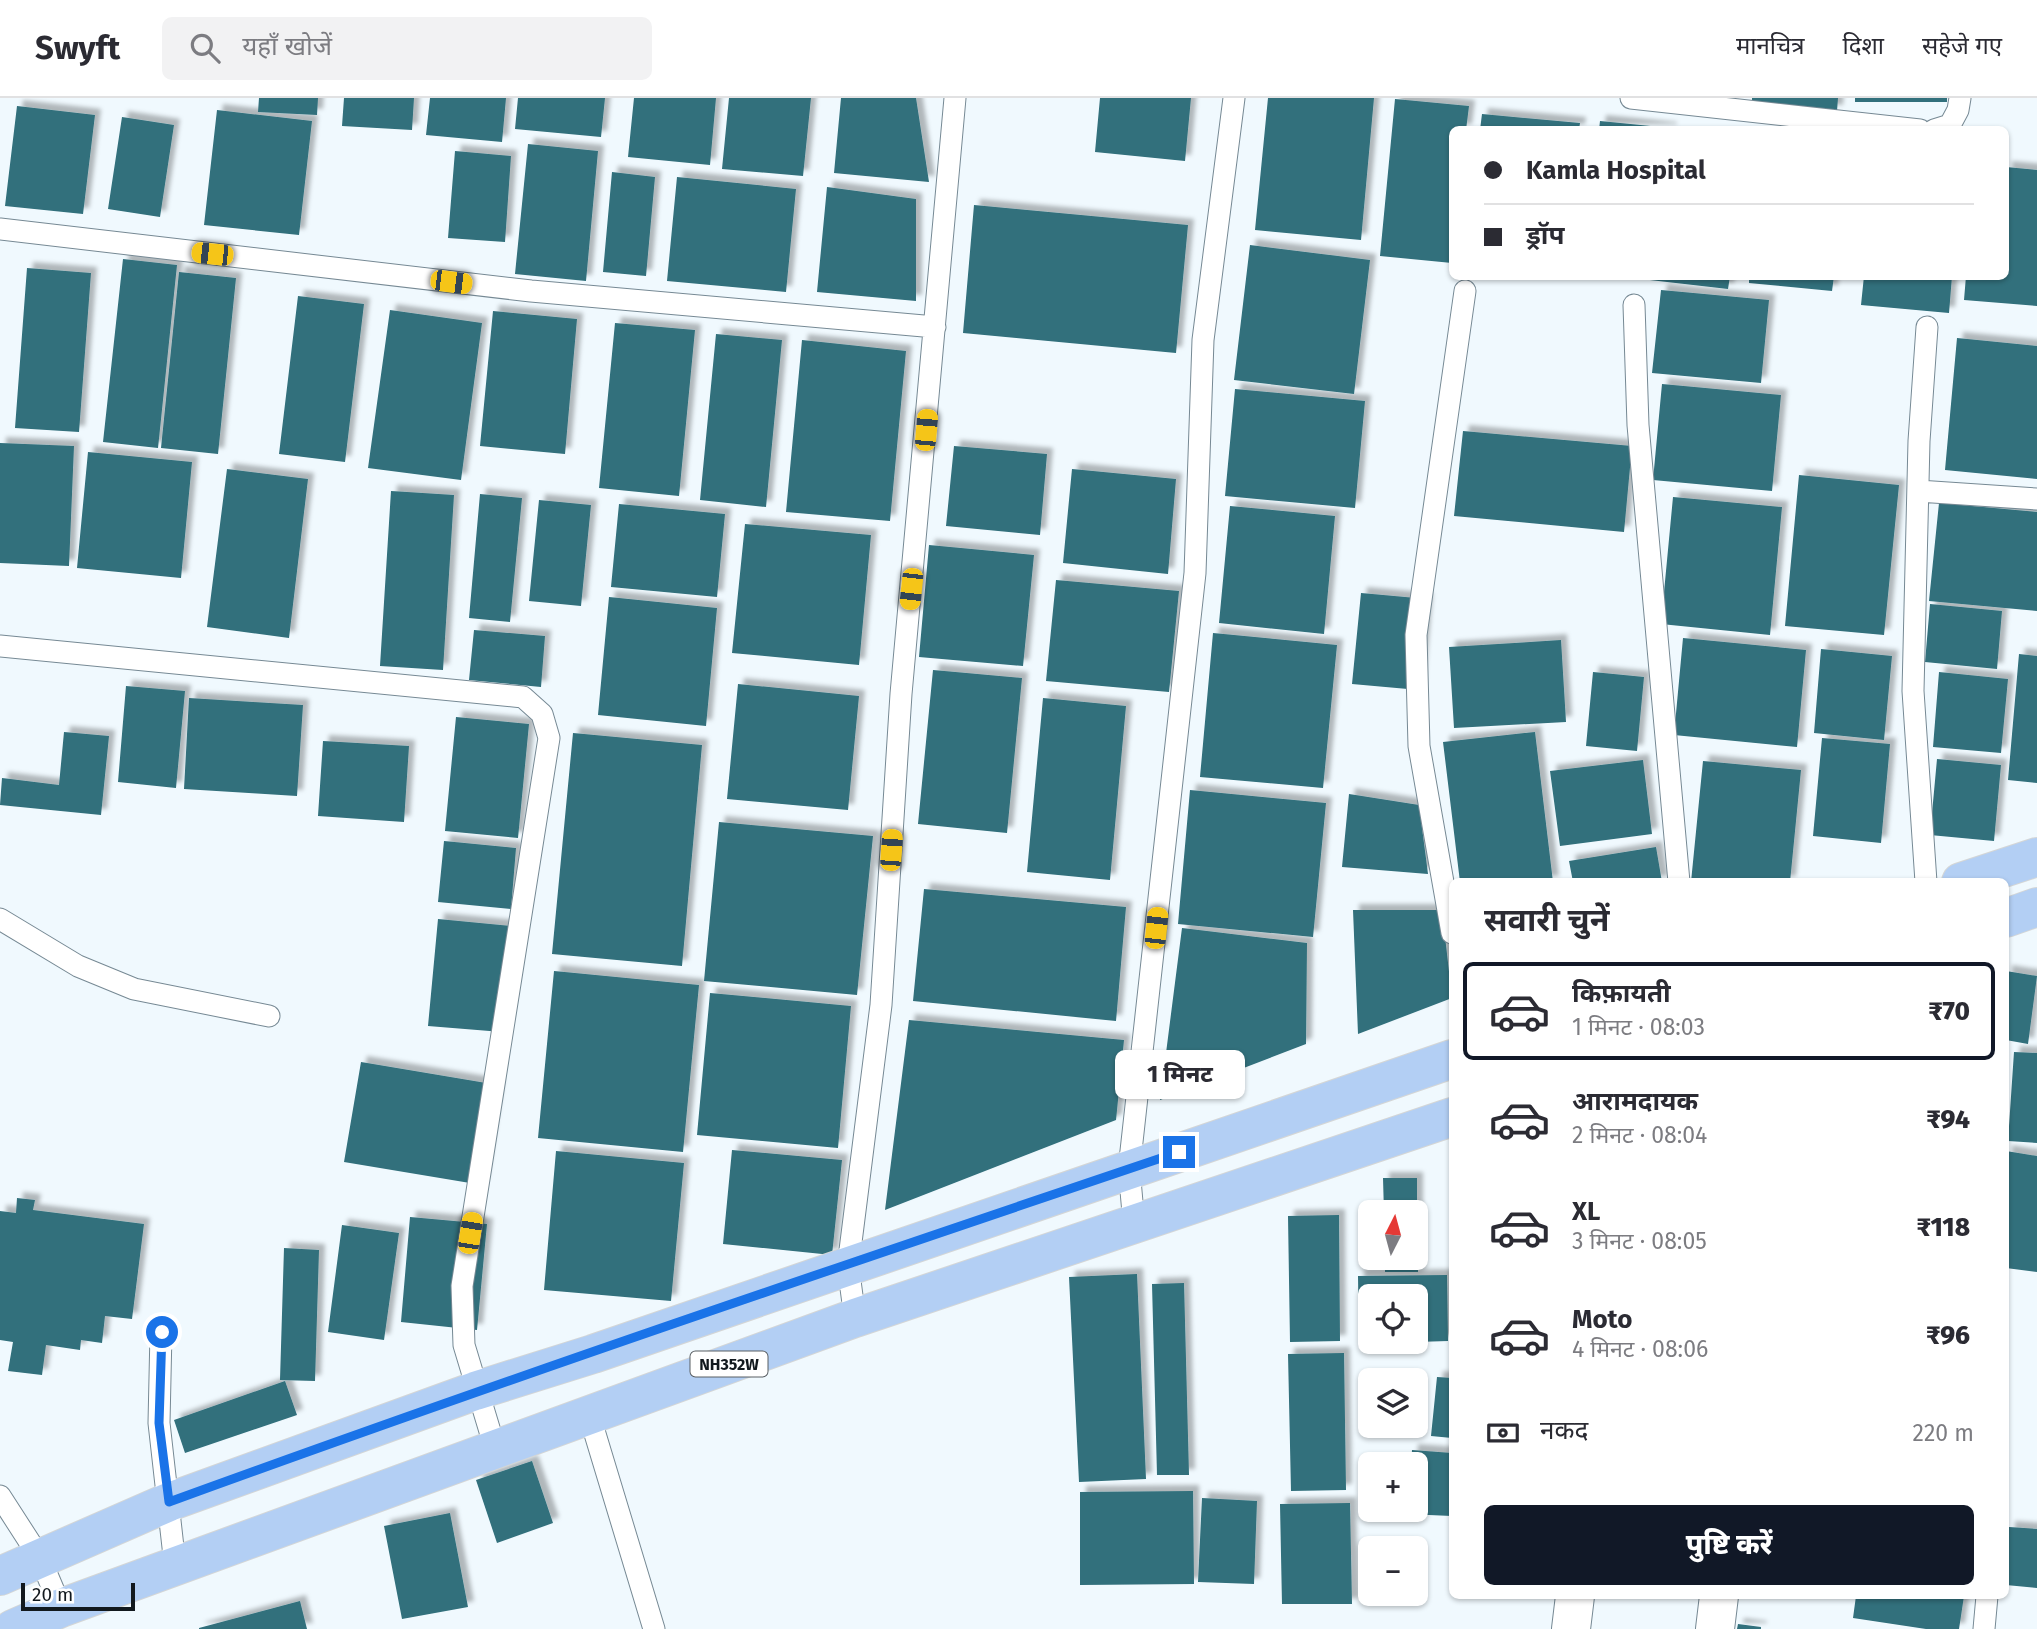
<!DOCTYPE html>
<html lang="hi">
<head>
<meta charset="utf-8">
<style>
	:root { --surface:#fff; --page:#f2f2f3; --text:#2b2b33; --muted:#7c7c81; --line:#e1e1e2; --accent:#111827 }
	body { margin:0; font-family:"Fira Sans","Noto Sans Devanagari",sans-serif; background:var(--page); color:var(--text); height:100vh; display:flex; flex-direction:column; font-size:26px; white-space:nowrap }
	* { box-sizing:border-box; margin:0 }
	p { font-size:23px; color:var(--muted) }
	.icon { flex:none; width:38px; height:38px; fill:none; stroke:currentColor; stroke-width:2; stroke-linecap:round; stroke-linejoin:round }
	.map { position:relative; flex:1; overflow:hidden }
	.details { position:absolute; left:1449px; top:780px; width:560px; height:721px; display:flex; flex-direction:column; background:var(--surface); border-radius:10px; box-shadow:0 2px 5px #0004 }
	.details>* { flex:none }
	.hud { position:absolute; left:1449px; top:28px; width:560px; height:154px; border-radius:10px; box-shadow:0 2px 5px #0004; display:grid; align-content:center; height:154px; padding:0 35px; background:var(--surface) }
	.needle { width:46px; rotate:6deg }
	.fabs { position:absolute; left:1358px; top:1102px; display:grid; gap:14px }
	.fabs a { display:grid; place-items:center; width:70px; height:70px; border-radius:10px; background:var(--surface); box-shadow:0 2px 5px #0004; font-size:35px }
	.scale { position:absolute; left:21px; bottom:18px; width:114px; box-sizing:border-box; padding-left:7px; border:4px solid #12191e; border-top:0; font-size:19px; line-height:24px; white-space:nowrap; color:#12191e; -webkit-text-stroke:5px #fff; paint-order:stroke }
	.end { position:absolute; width:32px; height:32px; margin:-16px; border:9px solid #1a73e8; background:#fff; box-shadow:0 0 0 4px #fff }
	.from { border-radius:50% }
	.bubble { position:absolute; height:49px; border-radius:10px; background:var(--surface); box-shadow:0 2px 5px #0004; font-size:23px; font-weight:800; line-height:49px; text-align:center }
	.car { position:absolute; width:21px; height:42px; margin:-21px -10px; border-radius:9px; box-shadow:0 0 5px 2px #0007; background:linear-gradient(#f5c518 24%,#345 0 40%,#f5c518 0 76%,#345 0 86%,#f5c518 0) }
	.hud b { display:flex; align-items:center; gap:24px; height:66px; font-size:26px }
	.hud b+b { border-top:2px solid var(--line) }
	.hud i { width:18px; height:18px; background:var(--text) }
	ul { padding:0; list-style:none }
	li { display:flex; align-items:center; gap:21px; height:98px; margin:0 14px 10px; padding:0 21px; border:4px solid transparent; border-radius:10px }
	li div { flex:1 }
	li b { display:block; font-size:26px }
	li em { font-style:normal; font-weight:800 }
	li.current { border-color:var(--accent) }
	li>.icon { width:63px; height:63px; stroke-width:1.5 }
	h2 { padding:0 35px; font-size:32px; line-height:84px }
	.pay { display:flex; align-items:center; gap:18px; height:77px; padding:0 35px; font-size:26px }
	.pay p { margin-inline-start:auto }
	.primary-button { display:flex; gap:14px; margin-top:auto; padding:14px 35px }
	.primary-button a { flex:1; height:80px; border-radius:10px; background:var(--accent); color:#fff; font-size:28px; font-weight:800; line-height:80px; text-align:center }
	header { display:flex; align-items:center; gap:42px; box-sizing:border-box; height:98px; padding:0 35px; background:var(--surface); border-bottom:2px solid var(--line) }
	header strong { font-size:33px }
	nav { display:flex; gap:38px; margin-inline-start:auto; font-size:24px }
	.search { width:490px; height:63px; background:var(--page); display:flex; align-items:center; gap:18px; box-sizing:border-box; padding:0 24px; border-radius:10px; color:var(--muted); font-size:26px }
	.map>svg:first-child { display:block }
	.building { fill:#306f7b; filter:url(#shadow) }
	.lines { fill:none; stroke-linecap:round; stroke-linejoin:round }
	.lane-casing { stroke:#768994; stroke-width:23 }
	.street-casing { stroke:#768994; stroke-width:40 }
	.highway-casing { stroke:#d4d6d6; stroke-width:40 }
	.lane { stroke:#fff; stroke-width:21 }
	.street { stroke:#fff; stroke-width:38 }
	.highway { stroke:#b3cff4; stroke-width:38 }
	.route { stroke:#1a73e8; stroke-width:9 }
	.labels { text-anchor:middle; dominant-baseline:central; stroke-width:7; stroke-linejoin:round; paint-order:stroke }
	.shield { fill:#fff; stroke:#595e62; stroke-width:2 }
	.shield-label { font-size:16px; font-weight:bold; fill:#12191e }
</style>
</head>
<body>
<header>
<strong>Swyft</strong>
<div class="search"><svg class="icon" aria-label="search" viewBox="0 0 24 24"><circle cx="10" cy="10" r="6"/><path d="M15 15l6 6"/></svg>यहाँ खोजें</div>
<nav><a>मानचित्र</a><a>दिशा</a><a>सहेजे गए</a></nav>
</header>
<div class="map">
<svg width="2037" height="1531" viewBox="0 0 2037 1531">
	<defs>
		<filter id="shadow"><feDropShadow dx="6" dy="-6" stdDeviation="2" flood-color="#0004"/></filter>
	</defs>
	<rect width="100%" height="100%" fill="#f0f9fe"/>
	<path class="building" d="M259,0H318L317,17L258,14Z
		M344,0H414L412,32L342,28Z
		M430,0H506L502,44L426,37Z
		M518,0H605L601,39L515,31Z
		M634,0H716L710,67L628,59Z
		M729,0H811L803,78L722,71Z
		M841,0H916L929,84L834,75Z
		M1100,0H1191L1185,63L1095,54Z
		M1268,0H1374L1361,142L1255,132Z
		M1752,0H1838L1837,13L1752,5Z
		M1855,0H1947V4H1855Z
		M1395,1L1469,8L1466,32H1452V165L1380,158Z
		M17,8L95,17L83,116L5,108Z
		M217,12L312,23L299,137L204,127Z
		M1482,16L1580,25L1579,32H1480Z
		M122,19L174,27L160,119L108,111Z
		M1600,23L1671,30V32H1599Z
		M528,46L598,53L586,183L515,176Z
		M455,53L511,58L505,144L448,140Z
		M2006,69L2037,72V208L1964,202L1966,178H2006Z
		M612,74L655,79L646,178L603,174Z
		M677,79L796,91L786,194L667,183Z
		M827,89L916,101V203L817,194Z
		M974,107L1188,127L1176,255L963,235Z
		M1250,147L1370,162L1354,296L1234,282Z
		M123,161L177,167L158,350L103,344Z
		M27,170L91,175L79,334L15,330Z
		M179,174L236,180L218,356L161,350Z
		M1615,178H1730L1728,191Z
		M1749,178H1834L1832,193L1749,185Z
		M1864,178H1952L1949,215L1861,207Z
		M1661,192L1769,202L1761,285L1652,275Z
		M298,198L364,206L345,364L279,356Z
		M390,212L482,225L461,382L368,370Z
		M493,213L577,221L565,356L480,348Z
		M615,225L695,232L679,398L599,390Z
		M716,236L782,242L766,409L700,402Z
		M1957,240L2037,248V381L1945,372Z
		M802,242L906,253L890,423L786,414Z
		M1662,286L1781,297L1772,393L1653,382Z
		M1235,291L1365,303L1355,410L1225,398Z
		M1463,333L1632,348L1624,434L1454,418Z
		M0,345L74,348L69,468L0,465Z
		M954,348L1047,356L1040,437L946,428Z
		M88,354L192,364L181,480L77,470Z
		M227,371L308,381L289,540L207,529Z
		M1072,371L1176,381L1168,476L1063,465Z
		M1799,377L1899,387L1884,537L1785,528Z
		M391,393L454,397L443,572L380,568Z
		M480,396L522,400L510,524L469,520Z
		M1673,399L1782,409L1770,537L1661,526Z
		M539,402L591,407L581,508L529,503Z
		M1939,405L2037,414V513L1929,503Z
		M619,406L725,416L717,499L611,489Z
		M1230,408L1335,418L1324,536L1219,525Z
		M745,426L871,437L859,567L732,555Z
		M929,447L1034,457L1023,568L919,559Z
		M1056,482L1179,493L1169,594L1046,583Z
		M1361,495L1427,501L1419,592L1352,586Z
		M609,499L717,510L706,628L598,617Z
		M1930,506L2002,513L1997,571L1925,564Z
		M474,532L545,538L541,589L469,582Z
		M1213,535L1337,547L1323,690L1200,679Z
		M1683,540L1806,552L1797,649L1674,637Z
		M1561,542L1566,624L1454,630L1449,549Z
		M1821,551L1892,558L1884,642L1814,635Z
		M2019,556L2037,558V685L2008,682Z
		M933,572L1022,580L1007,735L918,726Z
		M1593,574L1644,579L1637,653L1586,648Z
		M1939,574L2008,581L2001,655L1933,649Z
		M738,586L859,598L848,712L727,701Z
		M126,588L185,593L176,690L118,684Z
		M189,600L303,607L297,698L184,691Z
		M1043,600L1126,608L1110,782L1027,774Z
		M456,619L529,626L518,740L445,733Z
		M64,634L109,638L101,717L0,707L2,680L59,687Z
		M1535,634L1553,784H1460L1443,644Z
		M573,635L702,647L682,868L552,856Z
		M1822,640L1890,646L1881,745L1813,738Z
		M323,643L409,648L404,724L318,718Z
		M1937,661L2001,667L1994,743L1930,737Z
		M1643,662L1652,736L1560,748L1550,673Z
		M1703,663L1801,672L1790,784H1691Z
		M1190,692L1326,705L1313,839L1178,826Z
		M1349,696L1419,707L1428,776L1342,769Z
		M719,724L873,738L857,897L704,883Z
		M444,743L516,750L511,811L438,804Z
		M1656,749L1662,784H1573L1569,763Z
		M924,791L1126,809L1116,923L913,903Z
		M1353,812H1442L1452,900L1358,936Z
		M438,821L512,828L502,934L428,928Z
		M1182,830L1307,845L1306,946L1160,1002Z
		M554,873L699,887L683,1054L538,1040Z
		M2006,873L2037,878L2028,946L2006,942Z
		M710,895L851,908L838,1050L697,1037Z
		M909,922L1124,942L1116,1022L885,1112Z
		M2014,954L2037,955V1045L2008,1043Z
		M361,964L498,987L482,1087L344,1064Z
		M732,1052L842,1062L832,1157L723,1146Z
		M556,1053L684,1065L671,1203L544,1192Z
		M2006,1053L2037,1058V1174L2006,1170Z
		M1383,1080H1417V1115H1384Z
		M17,1100L35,1102L33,1112L144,1126L132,1221L105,1218L102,1245L81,1242L80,1252L46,1247L42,1277L8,1273L13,1244L0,1242V1113L16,1115Z
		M1339,1117L1340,1243L1290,1244L1288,1118Z
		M410,1119L487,1126L477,1232L401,1224Z
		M342,1127L399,1135L384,1242L328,1234Z
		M284,1150L319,1152L315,1283L280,1282Z
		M1385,1160H1418V1174H1385Z
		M1137,1176L1146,1381L1079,1384L1069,1179Z
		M1447,1177L1448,1243L1416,1244V1199H1370V1244L1359,1245L1358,1178Z
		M1184,1185L1189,1377H1157L1152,1186Z
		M1344,1255L1346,1392L1291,1393L1288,1256Z
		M1437,1279L1452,1280V1340L1431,1338Z
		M285,1283L297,1317L185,1355L174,1322Z
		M1412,1352L1452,1355V1418L1406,1416L1407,1412H1416V1367H1411Z
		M532,1363L553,1425L497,1445L476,1382Z
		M1193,1393L1194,1486L1080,1487V1394Z
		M1202,1400L1257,1403L1254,1486L1198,1484Z
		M1350,1405L1352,1506H1282L1280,1406Z
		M450,1415L468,1509L402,1521L384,1428Z
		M2009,1429L2037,1431V1490L2006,1487Z
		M1856,1498H1964L1959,1531H1926L1853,1520Z
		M300,1503L307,1531H199V1530Z
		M1738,1526L1761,1529V1531H1737Z"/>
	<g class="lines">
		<g class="lane-casing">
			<path id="lane" d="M1631,0L1920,32
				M1934,32L1950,27L1958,12L1960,0
				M0,131L531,193L935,229
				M1634,207L1638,327L1679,784
				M1918,393L2037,401
				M0,548L523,599L542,616L549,640L462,1188L464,1247L495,1350
				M1926,784L1913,593L1919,343L1927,229
				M0,821L78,868L134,891L269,918
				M1452,835L1419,648L1416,537L1465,193
				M1134,1126L1129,1071L1195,475L1203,242L1234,0
				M855,1220L848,1168L881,907L901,596L955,0
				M161,1234L159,1325L175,1467
				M589,1316L654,1531
				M0,1398L40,1460L61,1510
				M1984,1531L1987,1498"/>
		</g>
		<g class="street-casing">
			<path id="street" d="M1571,1531L1575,1498
				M1715,1531L1719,1498"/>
		</g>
		<g class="highway-casing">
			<path id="highway" d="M1961,784L2037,759
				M2006,820L2037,809
				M0,1478L169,1404L475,1293L593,1256L1452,961
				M13,1531L61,1510L855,1220L1452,1019"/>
		</g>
		<use href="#lane" class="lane"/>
		<use href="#street" class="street"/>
		<use href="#highway" class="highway"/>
	</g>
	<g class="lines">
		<path class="route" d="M162,1234L159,1325L169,1404C504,1282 841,1168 1179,1054"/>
	</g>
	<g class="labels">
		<rect class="shield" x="690.5" y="1253.5" width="77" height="25" rx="5"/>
		<g class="shield-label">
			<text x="729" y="1266">NH352W</text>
		</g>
	</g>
</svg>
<div class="fabs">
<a><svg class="needle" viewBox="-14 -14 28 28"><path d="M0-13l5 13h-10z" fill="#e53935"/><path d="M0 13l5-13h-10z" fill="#7c7c81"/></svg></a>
<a><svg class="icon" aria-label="locate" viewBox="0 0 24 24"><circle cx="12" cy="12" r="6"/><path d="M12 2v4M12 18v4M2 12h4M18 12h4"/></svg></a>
<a><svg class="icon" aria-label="layers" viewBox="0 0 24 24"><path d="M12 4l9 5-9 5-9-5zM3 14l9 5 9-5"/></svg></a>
<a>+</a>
<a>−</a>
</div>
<div class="scale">20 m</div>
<i class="end from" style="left:162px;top:1234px"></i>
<i class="end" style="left:1179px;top:1054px"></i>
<div class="bubble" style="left:1115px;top:952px;width:130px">1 मिनट</div>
<i class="car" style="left:212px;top:156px;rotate:276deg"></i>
<i class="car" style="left:451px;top:184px;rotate:97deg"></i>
<i class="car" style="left:926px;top:332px;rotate:5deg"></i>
<i class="car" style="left:911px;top:491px;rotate:186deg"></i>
<i class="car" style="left:891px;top:752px;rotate:4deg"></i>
<i class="car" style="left:1156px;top:830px;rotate:6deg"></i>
<i class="car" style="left:470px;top:1135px;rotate:9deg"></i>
<div class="hud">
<b><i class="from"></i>Kamla Hospital</b>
<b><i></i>ड्रॉप</b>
</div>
<section class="details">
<h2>सवारी चुनें</h2>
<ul>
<li class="current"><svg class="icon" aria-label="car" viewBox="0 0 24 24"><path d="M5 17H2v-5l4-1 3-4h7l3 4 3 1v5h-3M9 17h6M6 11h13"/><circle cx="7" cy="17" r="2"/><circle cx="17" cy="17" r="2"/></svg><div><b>किफ़ायती</b><p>1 मिनट · 08:03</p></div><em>₹70</em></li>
<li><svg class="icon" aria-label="car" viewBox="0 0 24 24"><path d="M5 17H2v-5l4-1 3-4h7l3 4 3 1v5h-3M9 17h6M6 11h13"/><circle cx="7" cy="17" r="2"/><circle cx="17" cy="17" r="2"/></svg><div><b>आरामदायक</b><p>2 मिनट · 08:04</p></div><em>₹94</em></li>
<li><svg class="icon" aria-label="car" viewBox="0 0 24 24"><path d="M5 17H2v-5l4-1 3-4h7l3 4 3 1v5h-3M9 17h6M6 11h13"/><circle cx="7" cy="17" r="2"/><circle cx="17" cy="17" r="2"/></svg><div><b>XL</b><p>3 मिनट · 08:05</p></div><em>₹118</em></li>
<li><svg class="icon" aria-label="car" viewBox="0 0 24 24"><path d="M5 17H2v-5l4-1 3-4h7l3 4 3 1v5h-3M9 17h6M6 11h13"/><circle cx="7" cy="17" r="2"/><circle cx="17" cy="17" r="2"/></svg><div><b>Moto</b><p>4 मिनट · 08:06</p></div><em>₹96</em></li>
</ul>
<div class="pay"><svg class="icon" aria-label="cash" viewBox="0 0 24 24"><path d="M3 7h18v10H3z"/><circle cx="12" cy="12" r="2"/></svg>नकद<p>220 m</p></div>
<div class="primary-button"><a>पुष्टि करें</a></div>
</section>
</div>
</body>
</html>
